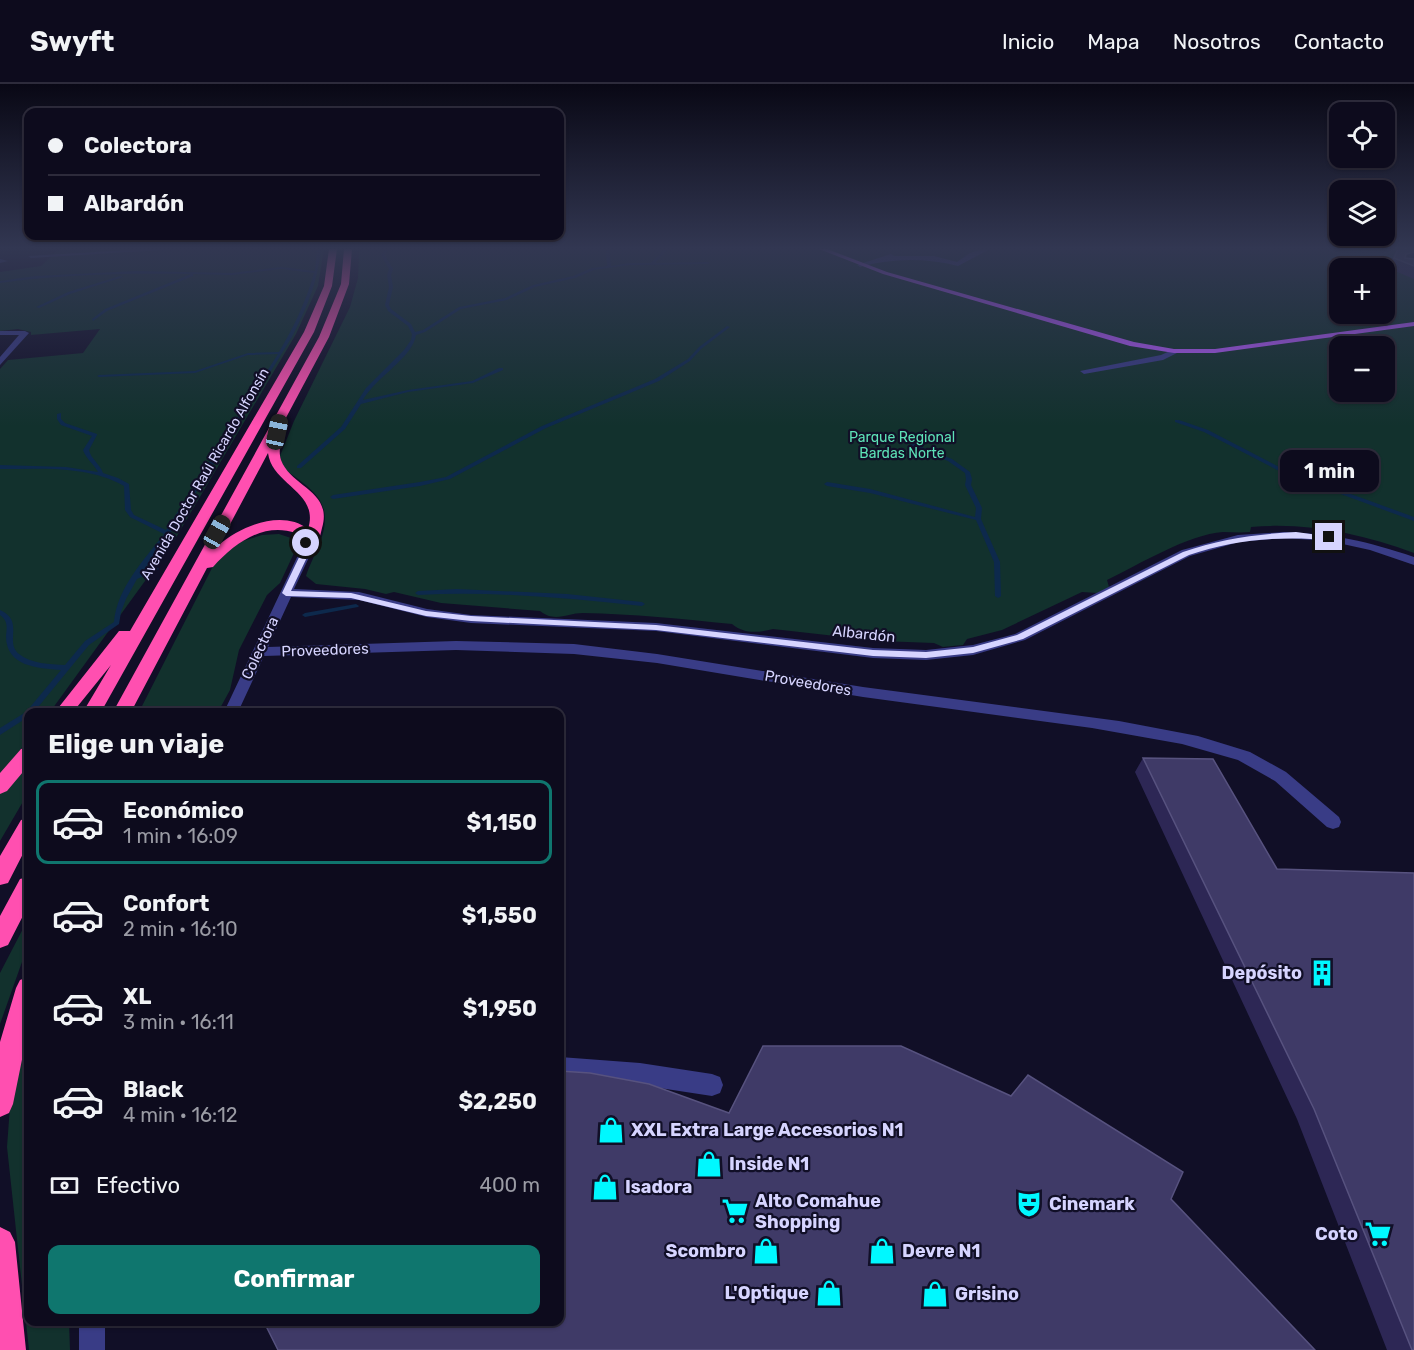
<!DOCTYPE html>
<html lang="es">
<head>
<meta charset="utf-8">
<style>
	:root { --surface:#0d0b1d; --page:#1b192a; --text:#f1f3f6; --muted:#9a9ba4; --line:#2d2b3b; --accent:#0f766e }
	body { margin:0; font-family:Rubik,sans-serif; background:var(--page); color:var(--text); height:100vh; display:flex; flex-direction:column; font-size:22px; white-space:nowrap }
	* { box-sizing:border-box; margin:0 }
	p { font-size:20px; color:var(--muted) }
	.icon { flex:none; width:33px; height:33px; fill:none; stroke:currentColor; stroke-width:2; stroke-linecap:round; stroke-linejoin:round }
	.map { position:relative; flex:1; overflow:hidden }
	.panel { position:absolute; left:24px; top:624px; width:540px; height:618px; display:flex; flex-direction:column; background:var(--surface); border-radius:12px; box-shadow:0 2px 4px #0004,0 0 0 2px var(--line) }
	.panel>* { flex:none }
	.guide { position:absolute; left:24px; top:24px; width:540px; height:132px; border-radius:12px; box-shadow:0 2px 4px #0004,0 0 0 2px var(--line); display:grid; align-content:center; height:132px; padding:0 24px; background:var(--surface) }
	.controls { position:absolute; left:1329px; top:18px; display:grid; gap:12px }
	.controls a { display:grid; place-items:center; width:66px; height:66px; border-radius:12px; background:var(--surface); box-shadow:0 2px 4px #0004,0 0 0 2px var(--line); font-size:30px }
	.end { position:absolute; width:27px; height:27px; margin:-14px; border:8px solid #d6d4ff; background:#111; box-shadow:0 0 0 3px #111 }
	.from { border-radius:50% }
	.bubble { position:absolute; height:42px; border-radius:12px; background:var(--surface); box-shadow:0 2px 4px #0004,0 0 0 2px var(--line); font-size:20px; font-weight:700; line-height:42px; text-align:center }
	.car { position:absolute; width:18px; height:36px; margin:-18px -9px; border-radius:8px; box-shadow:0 0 4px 2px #0007; background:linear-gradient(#222 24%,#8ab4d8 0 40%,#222 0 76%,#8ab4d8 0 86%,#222 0) }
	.guide b { display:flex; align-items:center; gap:21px; height:57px; font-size:22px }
	.guide b+b { border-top:2px solid var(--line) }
	.guide i { width:15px; height:15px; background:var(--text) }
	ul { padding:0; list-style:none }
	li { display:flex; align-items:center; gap:18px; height:84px; margin:0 12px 9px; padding:0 12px; border:3px solid transparent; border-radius:12px }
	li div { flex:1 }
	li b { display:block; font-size:22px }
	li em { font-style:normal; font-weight:700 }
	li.selected { border-color:var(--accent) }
	li>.icon { width:54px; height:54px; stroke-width:1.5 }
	h2 { padding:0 24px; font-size:27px; line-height:72px }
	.pay { display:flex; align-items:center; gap:15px; height:66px; padding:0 24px; font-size:22px }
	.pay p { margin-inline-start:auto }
	.action { display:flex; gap:12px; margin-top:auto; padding:12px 24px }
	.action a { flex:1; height:69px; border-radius:12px; background:var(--accent); color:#fff; font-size:24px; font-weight:700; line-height:69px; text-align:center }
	header { display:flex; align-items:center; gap:36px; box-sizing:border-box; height:84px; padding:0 30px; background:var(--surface); border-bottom:2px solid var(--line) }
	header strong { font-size:28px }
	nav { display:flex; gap:33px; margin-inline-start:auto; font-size:21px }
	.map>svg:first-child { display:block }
	.green { fill:#12312d; fill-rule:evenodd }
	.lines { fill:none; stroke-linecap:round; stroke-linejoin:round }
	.stream { fill:#0d294c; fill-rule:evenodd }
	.minor { fill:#393c86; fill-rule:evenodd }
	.major { fill:#b65bff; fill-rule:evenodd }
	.highway { fill:#ff4fb0; fill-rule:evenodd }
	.wall { fill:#2d2755 }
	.shaded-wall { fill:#1a163b }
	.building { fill:#3f3a67; stroke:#57527f; stroke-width:1.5 }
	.route { fill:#d6d4ff }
	.labels { text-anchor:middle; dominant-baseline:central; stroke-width:4.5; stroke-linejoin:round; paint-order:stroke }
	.far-park-label { font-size:14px; fill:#5de2b7; stroke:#110f27 }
	.far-street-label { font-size:14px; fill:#d6d4ff; stroke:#110f27 }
	.street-label { font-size:15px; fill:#d6d4ff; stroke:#110f27 }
	.near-poi-label { font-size:18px; font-weight:bold; fill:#d6d4ff; stroke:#110f27; text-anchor:start }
</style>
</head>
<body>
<header>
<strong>Swyft</strong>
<nav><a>Inicio</a><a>Mapa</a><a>Nosotros</a><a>Contacto</a></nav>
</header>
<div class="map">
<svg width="1414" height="1266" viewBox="0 0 1414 1266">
	<rect width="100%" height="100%" fill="#110f27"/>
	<path class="green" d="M59,165H324L318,202L296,250L174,457L50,628H28V656L0,691V285L8,276L83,269L100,245L31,251V248L18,245L0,247V188L41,182Z
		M359,165H1414V469C1361,450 1308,438 1251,443L1250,448C1240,449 1232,448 1223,448C1189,450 1138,481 1107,496L1109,503L1097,509L1082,508L1002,546L967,555L963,561L943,563L934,559L880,557L773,545C758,549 744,550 732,540C682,535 633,530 583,529C567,529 555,539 540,527L441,519L394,508L386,510L365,505L316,500L306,492C309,482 315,471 319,461C336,418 314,407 283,384L280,372L294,337L350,223L358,194ZM1340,184H1384V230H1340ZM1340,262H1384V308H1340Z
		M279,450L294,455L295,467L280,499L267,511L239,566L230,606L218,628H139L213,482L234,462L243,457L262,451Z
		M28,678V709L0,757V709Z
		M28,835V861L0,940V889Z
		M28,937V1238H69L70,1266H29L7,1063L11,1009Z"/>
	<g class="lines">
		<path class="stream" d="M317,165H321C317,200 308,221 292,253L176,441L141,490L156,483L159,485L137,495L126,515L121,528L119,540L89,561L34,628H28V633L0,651V644L26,628L61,586C38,584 6,583 6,552C7,543 8,537 0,531V526C25,537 4,558 19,570C31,580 50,580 65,581L85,557L114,538C117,504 144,476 164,450L130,433L125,426L124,402C88,381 41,385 0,385V381L66,383L98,388C94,380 86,375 83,366L92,352L61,341L57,335V330L61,329V335L65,339L97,350V351L89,366C91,375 100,380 103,389L118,394L129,400L131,426L134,431L166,446L278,270L248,271L195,289L99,293L97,292L99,291L195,287L248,269L279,268C294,243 306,217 314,189L281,185L232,191L193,190V192L107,227L93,237L92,235L105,225L191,190C127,189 63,190 0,199V197L35,192L136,187L232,189L281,183L315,187Z
			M385,165H388L385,171L393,185L391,191L393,203L389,221L391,225L411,240L415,248L423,246L459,223L505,214L533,201L573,192L592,184L607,182L606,165H609L611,182L629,179H651L665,165H668L655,179L708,178L710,179L708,180L629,181L594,186L575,194L535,203L507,216L461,225L425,248L416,251C413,271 384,289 371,305C368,308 365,312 363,316L408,306L472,297L499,284H503V286L473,299L408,308L361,320L345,345L301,384H297V382L341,343L366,304L404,266L411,256L412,250L408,242L388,227L385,221L389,203L387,191L389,185L381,171Z
			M120,192L123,193L70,210L39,224L36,223L68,208Z
			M727,242L730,243L701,265L690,277L659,297L546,344L450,395L420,402L333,415L330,413L333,411L420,398L446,393L542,342L655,295L688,275L699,263Z
			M1175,336H1179L1208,346L1285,386L1414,433V437L1281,388L1204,348L1175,338Z
			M900,349H904L919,362L952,375L970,388L972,395L971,401L982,424L981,435L1000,478L1001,512L1000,513L998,514L995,512L994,478L976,436L870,409L827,402L824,400L827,398L870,405L975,433L976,424L965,401L966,395L965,389L948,377L915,364L900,351Z
			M457,505L567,510L642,518L645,520L642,522C568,514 493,507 418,511L415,509L418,507Z
			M356,520L359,522L358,523L305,533L302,531L305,529Z"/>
		<path class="minor" d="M144,165H178L31,174L28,172Z
			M982,165H990L958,182C925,174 893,174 860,183L857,181L891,170L894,172H934L957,178L970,169Z
			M0,175L8,177L0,179Z
			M0,247H25L29,249L0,281V273L19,251H0Z
			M1174,265H1177V269L1163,276L1084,290L1080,287L1161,271Z
			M1284,448C1334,450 1367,457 1414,473V481L1370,466L1329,457L1284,454L1239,458L1190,472L1025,556L973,571L926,576L873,574L656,547L471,539L427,533L359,516L291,513L268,563L456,557L574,560L657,570L863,603L1119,637L1198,652L1250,668L1286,688L1339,733L1341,738L1339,743L1333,745L1327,743L1275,697L1238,676L1182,660L1092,644L863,613L657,579L574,570L456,566L264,572L238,628H224L300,467L306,463L312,467L294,505L359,508L427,525L471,531L656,539L873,564L926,566L973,561L1015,550L1182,466L1238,451Z
			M560,973L640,979L712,990L720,993L723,1001L720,1009L712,1012L640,1001L560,995Z
			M79,1238H105V1266H79Z"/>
		<path class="major" d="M819,165H827L887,188L1134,258L1174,265H1215L1414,238V242L1215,269H1174L1130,262L883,190Z"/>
		<path class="highway" d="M329,165H337L332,202L314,248L101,628H83L111,581L73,628H55L119,547H130L304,248L324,202Z
			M344,165H352L349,200L329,253L280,345L283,348C281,357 278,367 281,376C291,403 333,407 322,444C320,453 317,463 311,470H301L296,449C263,438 235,459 213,483L207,484L131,628H113L319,253L341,200ZM268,369C272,401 320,408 308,445C282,425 241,442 219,461Z
			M28,663V682L7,707L0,710V689L21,665Z
			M28,734V760L8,799L0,801V772L21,736Z
			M28,793V822L8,861L0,864V832L20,795Z
			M28,893V946L13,1020L9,1029L0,1033V958L16,904L20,896Z
			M0,1143L10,1148L15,1158L26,1266H0Z"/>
	</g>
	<path class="wall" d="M1397,165H1414V195L1388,184Z
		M1143,674L1213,675L1414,1266H1387L1297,1035L1135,688Z"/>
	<path class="shaded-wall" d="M1414,168V176L1402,177L1406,170Z"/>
	<path class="building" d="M1398,165H1414V168L1406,170L1405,174L1414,175V182L1394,174Z
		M1143,674L1213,675L1277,785L1414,789V1266H1412L1314,1025Z
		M763,962H901L1011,1012L1028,991L1183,1088L1171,1115L1315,1266H278L264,1238H560V987L590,989L649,1000L729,1029Z"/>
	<linearGradient id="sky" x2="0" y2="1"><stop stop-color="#090815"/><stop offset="0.48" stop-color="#323752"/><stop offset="1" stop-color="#323752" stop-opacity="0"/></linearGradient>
	<rect width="1414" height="342" fill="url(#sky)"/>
	<path class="route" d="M1296,448L1333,453L1329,456C1281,452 1235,455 1189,471L1023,555L973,569L926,574L873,572L656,546L471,537L426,532L351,514L286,512L282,509L302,467V459L306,457L310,459V467L291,507L351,509L426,527L471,532L656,541L873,566L926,568L973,563L1017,551L1183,468C1220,455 1257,450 1296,448Z"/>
	<defs>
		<g id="building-bare" transform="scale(2.07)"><path d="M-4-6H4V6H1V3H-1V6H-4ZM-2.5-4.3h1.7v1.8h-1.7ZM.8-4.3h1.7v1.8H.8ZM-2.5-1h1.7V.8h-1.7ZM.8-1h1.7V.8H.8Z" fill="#00f8ff" stroke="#110f27" stroke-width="2.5" paint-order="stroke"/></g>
		<g id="shop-bare" transform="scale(2.07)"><path d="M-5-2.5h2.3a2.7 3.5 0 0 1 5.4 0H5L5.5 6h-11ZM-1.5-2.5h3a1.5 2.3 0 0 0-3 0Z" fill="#00f8ff" stroke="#110f27" stroke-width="2.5" paint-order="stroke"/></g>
		<g id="theatre-bare" transform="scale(2.07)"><path d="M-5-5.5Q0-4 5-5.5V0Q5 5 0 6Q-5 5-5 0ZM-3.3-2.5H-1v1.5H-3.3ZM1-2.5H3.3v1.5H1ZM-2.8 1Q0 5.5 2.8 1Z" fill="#00f8ff" stroke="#110f27" stroke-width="2.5" paint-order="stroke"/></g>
		<g id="supermarket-bare" transform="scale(2.07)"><path d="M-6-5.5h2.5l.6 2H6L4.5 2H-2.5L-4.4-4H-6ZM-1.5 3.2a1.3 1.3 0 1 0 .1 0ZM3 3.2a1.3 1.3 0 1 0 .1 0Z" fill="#00f8ff" stroke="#110f27" stroke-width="2.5" paint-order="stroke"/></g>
	</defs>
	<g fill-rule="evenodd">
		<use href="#building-bare" x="1322" y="889"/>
		<use href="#shop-bare" x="611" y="1046"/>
		<use href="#shop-bare" x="709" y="1080"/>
		<use href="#shop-bare" x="605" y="1103"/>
		<use href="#theatre-bare" x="1029" y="1120"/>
		<use href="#supermarket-bare" x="735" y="1127"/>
		<use href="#supermarket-bare" x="1378" y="1150"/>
		<use href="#shop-bare" x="766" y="1167"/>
		<use href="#shop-bare" x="882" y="1167"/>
		<use href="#shop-bare" x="829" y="1209"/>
		<use href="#shop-bare" x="935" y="1210"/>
	</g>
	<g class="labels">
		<g class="far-park-label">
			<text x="902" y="353">Parque Regional<tspan x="902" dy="16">Bardas Norte</tspan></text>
		</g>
		<g class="far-street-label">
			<text transform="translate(205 390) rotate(-60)">Avenida Doctor Raúl Ricardo Alfonsín</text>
		</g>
		<g class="street-label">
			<text transform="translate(864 550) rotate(6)">Albardón</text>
			<text transform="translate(260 564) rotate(-65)">Colectora</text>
			<text transform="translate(325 566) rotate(-2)">Proveedores</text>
			<text transform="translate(808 599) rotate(10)">Proveedores</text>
		</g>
		<g class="near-poi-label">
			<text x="1302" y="889" text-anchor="end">Depósito</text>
			<text x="631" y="1046">XXL Extra Large Accesorios N1</text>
			<text x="729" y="1080">Inside N1</text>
			<text x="625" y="1103">Isadora</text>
			<text x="755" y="1117">Alto Comahue<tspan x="755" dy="21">Shopping</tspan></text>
			<text x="1049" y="1120">Cinemark</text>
			<text x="1358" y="1150" text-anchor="end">Coto</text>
			<text x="746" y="1167" text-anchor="end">Scombro</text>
			<text x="902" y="1167">Devre N1</text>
			<text x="809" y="1209" text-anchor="end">L'Optique</text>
			<text x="955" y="1210">Grisino</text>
		</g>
	</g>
</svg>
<div class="controls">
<a><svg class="icon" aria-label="locate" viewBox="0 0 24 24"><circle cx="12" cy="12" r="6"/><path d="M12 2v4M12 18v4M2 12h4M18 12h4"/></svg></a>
<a><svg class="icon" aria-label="layers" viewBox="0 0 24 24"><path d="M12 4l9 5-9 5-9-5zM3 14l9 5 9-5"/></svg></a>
<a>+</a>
<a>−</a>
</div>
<i class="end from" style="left:306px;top:459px"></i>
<i class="end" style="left:1329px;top:453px"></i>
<div class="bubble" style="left:1280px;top:366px;width:99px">1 min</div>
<i class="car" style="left:277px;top:348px;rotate:12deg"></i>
<i class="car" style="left:217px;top:448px;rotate:29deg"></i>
<div class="guide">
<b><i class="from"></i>Colectora</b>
<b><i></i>Albardón</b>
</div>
<section class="panel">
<h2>Elige un viaje</h2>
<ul>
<li class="selected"><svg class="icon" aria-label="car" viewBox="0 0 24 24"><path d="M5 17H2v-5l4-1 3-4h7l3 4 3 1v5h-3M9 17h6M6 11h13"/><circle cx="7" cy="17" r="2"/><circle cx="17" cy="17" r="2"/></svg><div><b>Económico</b><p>1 min · 16:09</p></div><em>$1,150</em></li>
<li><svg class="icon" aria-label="car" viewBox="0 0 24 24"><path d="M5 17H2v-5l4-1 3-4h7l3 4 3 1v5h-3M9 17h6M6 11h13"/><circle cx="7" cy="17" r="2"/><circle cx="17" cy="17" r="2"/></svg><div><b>Confort</b><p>2 min · 16:10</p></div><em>$1,550</em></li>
<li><svg class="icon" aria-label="car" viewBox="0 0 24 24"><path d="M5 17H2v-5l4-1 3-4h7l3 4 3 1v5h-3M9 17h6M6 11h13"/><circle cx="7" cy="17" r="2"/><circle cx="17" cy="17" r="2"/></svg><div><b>XL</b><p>3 min · 16:11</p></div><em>$1,950</em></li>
<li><svg class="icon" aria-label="car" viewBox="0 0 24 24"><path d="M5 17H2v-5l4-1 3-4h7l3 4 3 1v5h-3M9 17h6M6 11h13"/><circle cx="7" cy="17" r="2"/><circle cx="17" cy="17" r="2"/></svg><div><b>Black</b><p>4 min · 16:12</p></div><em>$2,250</em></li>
</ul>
<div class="pay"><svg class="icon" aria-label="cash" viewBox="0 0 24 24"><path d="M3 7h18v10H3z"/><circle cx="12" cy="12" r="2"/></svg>Efectivo<p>400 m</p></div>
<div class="action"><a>Confirmar</a></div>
</section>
</div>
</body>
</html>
